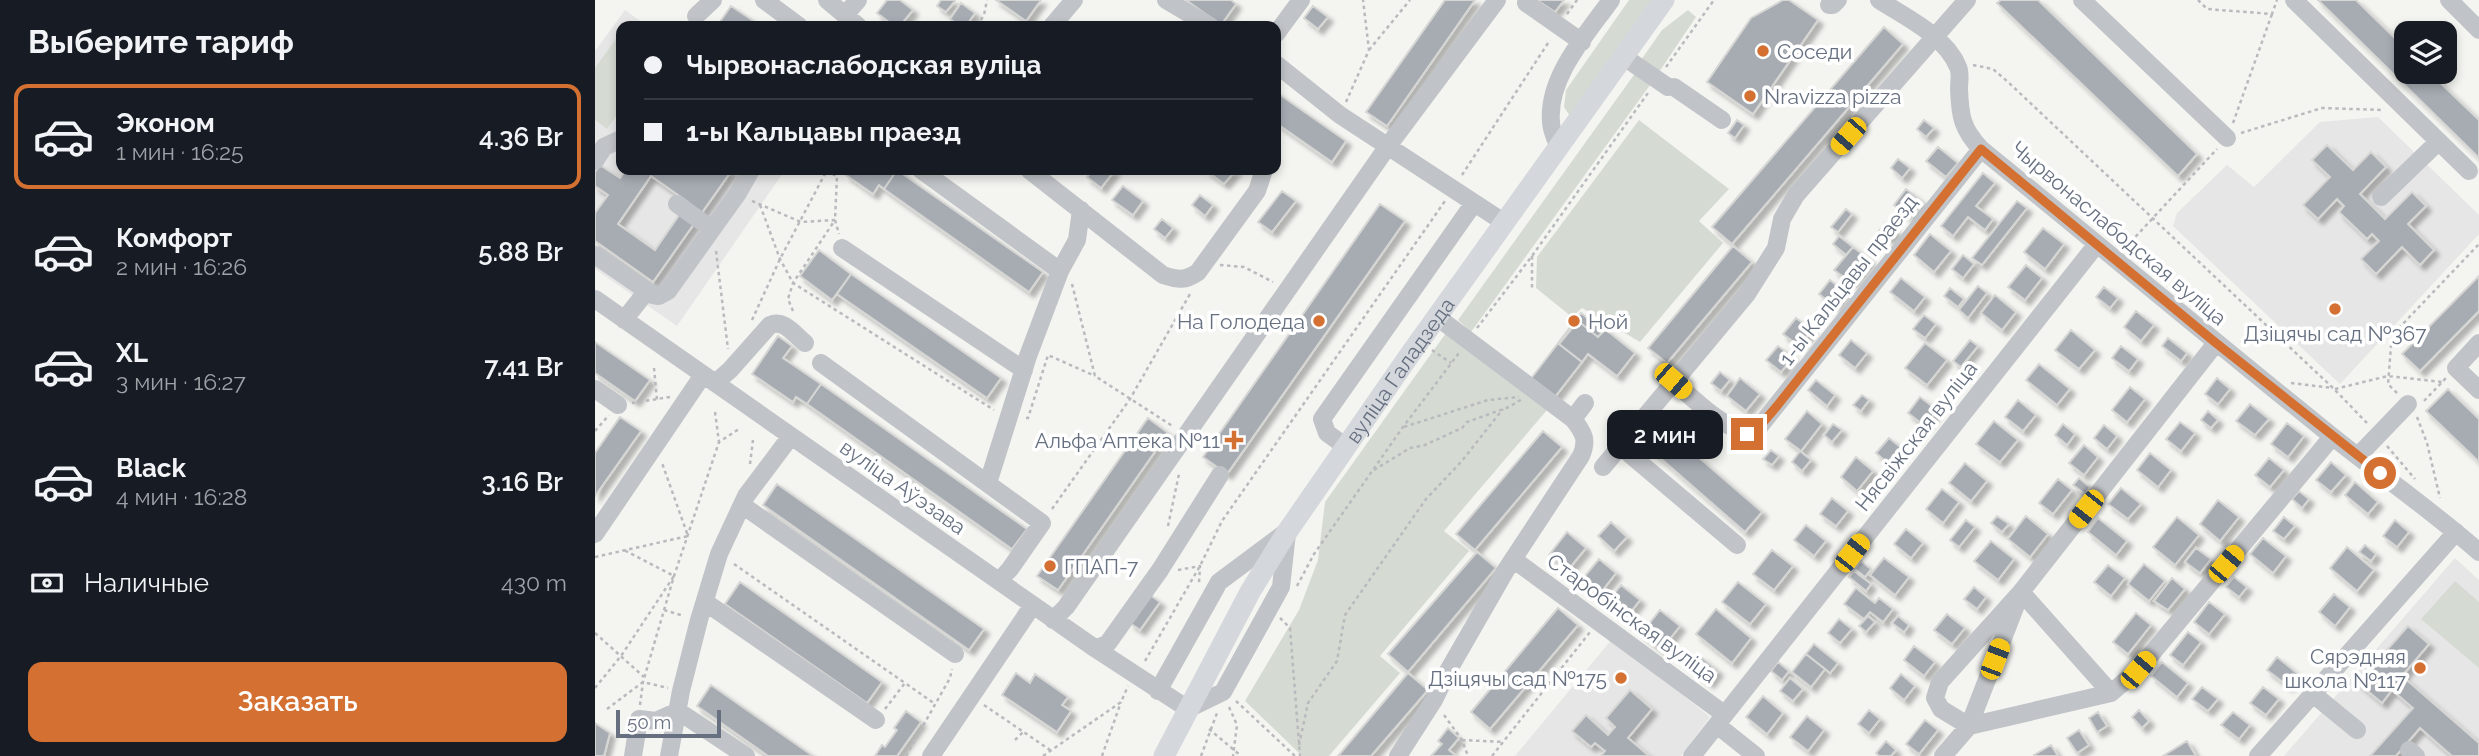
<!DOCTYPE html>
<html lang="ru">
<head>
<meta charset="utf-8">
<style>
	:root { --surface:#171b24; --page:#242831; --text:#f1f3f6; --muted:#9ea1a6; --line:#363941; --accent:#d47132 }
	body { margin:0; font-family:Raleway,sans-serif; background:var(--page); color:var(--text); height:100vh; display:flex; flex-direction:column; font-size:26px; white-space:nowrap }
	* { box-sizing:border-box; margin:0 }
	p { font-size:23px; color:var(--muted) }
	.icon { flex:none; width:38px; height:38px; fill:none; stroke:currentColor; stroke-width:2; stroke-linecap:round; stroke-linejoin:round }
	.map { position:relative; flex:1; overflow:hidden }
	.drawer { display:flex; flex-direction:column; background:var(--surface); width:595px }
	.drawer>* { flex:none }
	.hud { position:absolute; left:21px; top:21px; width:665px; height:154px; border-radius:14px; box-shadow:0 4px 10px #0003; display:grid; align-content:center; height:154px; padding:0 28px; background:var(--surface) }
	.tools { position:absolute; left:1799px; top:21px; display:grid; gap:14px }
	.tools a { display:grid; place-items:center; width:63px; height:63px; border-radius:14px; background:var(--surface); box-shadow:0 4px 10px #0003; font-size:35px }
	.scale { position:absolute; left:21px; bottom:18px; width:105px; box-sizing:border-box; padding-left:7px; border:4px solid #667080; border-top:0; font-size:19px; line-height:24px; white-space:nowrap; color:#667080; -webkit-text-stroke:5px #fff; paint-order:stroke }
	.end { position:absolute; width:32px; height:32px; margin:-16px; border:9px solid #d47132; background:#fff; box-shadow:0 0 0 4px #fff }
	.from { border-radius:50% }
	.bubble { position:absolute; height:49px; border-radius:14px; background:var(--surface); box-shadow:0 4px 10px #0003; font-size:23px; font-weight:600; line-height:49px; text-align:center }
	.car { position:absolute; width:21px; height:42px; margin:-21px -10px; border-radius:9px; box-shadow:0 0 5px 2px #0007; background:linear-gradient(#f5c518 24%,#345 0 40%,#f5c518 0 76%,#345 0 86%,#f5c518 0) }
	.hud b { display:flex; align-items:center; gap:24px; height:66px; font-size:26px }
	.hud b+b { border-top:2px solid var(--line) }
	.hud i { width:18px; height:18px; background:var(--text) }
	ul { padding:0; list-style:none }
	li { display:flex; align-items:center; gap:21px; height:105px; margin:0 14px 10px; padding:0 14px; border:4px solid transparent; border-radius:14px }
	li div { flex:1 }
	li b { display:block; font-size:26px }
	li em { font-style:normal; font-weight:600 }
	li.selected { border-color:var(--accent) }
	li>.icon { width:63px; height:63px; stroke-width:1.5 }
	h2 { padding:0 28px; font-size:32px; line-height:84px }
	.pay { display:flex; align-items:center; gap:18px; height:77px; padding:0 28px; font-size:26px }
	.pay p { margin-inline-start:auto }
	.button { display:flex; gap:14px; margin-top:auto; padding:14px 28px }
	.button a { flex:1; height:80px; border-radius:14px; background:var(--accent); color:#fff; font-size:28px; font-weight:600; line-height:80px; text-align:center }
	main { display:flex; flex:1; min-height:0 }
	.map>svg:first-child { display:block }
	.built { fill:#e5e6e5 }
	.green { fill:#d5dbd3 }
	.building { fill:#a7acb3; stroke:#d6d6d4; stroke-width:2; fill-rule:evenodd; filter:url(#shadow) }
	.lines { fill:none; stroke-linecap:round; stroke-linejoin:round }
	.path { stroke:#b8babd; stroke-width:2.5; stroke-dasharray:3.5 3.5; stroke-linecap:butt }
	.minor { stroke:#c0c3c7; stroke-width:18 }
	.major { stroke:#d4d7dc; stroke-width:21 }
	.route { stroke:#d47132; stroke-width:9 }
	.poi-dot { fill:#d47132; stroke:#fff; stroke-width:2.5 }
	.labels { text-anchor:middle; dominant-baseline:central; stroke-width:7; stroke-linejoin:round; paint-order:stroke }
	.poi-label { font-size:21px; fill:#667080; stroke:#fff; text-anchor:start }
	.street-label { font-size:21px; fill:#667080; stroke:#fff }
</style>
</head>
<body>
<main>
<section class="drawer">
<h2>Выберите тариф</h2>
<ul>
<li class="selected"><svg class="icon" aria-label="car" viewBox="0 0 24 24"><path d="M5 17H2v-5l4-1 3-4h7l3 4 3 1v5h-3M9 17h6M6 11h13"/><circle cx="7" cy="17" r="2"/><circle cx="17" cy="17" r="2"/></svg><div><b>Эконом</b><p>1 мин · 16:25</p></div><em>4.36 Br</em></li>
<li><svg class="icon" aria-label="car" viewBox="0 0 24 24"><path d="M5 17H2v-5l4-1 3-4h7l3 4 3 1v5h-3M9 17h6M6 11h13"/><circle cx="7" cy="17" r="2"/><circle cx="17" cy="17" r="2"/></svg><div><b>Комфорт</b><p>2 мин · 16:26</p></div><em>5.88 Br</em></li>
<li><svg class="icon" aria-label="car" viewBox="0 0 24 24"><path d="M5 17H2v-5l4-1 3-4h7l3 4 3 1v5h-3M9 17h6M6 11h13"/><circle cx="7" cy="17" r="2"/><circle cx="17" cy="17" r="2"/></svg><div><b>XL</b><p>3 мин · 16:27</p></div><em>7.41 Br</em></li>
<li><svg class="icon" aria-label="car" viewBox="0 0 24 24"><path d="M5 17H2v-5l4-1 3-4h7l3 4 3 1v5h-3M9 17h6M6 11h13"/><circle cx="7" cy="17" r="2"/><circle cx="17" cy="17" r="2"/></svg><div><b>Black</b><p>4 мин · 16:28</p></div><em>3.16 Br</em></li>
</ul>
<div class="pay"><svg class="icon" aria-label="cash" viewBox="0 0 24 24"><path d="M3 7h18v10H3z"/><circle cx="12" cy="12" r="2"/></svg>Наличные<p>430 m</p></div>
<div class="button"><a>Заказать</a></div>
</section>
<div class="map">
<svg width="1884" height="756" viewBox="0 0 1884 756">
	<defs>
		<filter id="shadow"><feDropShadow dx="5" dy="5" stdDeviation="2" flood-color="#0004"/></filter>
	</defs>
	<rect width="100%" height="100%" fill="#f4f5f1"/>
	<path class="built" d="M30,10L52,26H26V170H190L82,326L0,269V51Z
		M1783,117L1884,215V234L1745,384L1578,226L1582,213L1632,165L1659,187L1725,122Z
		M1860,558L1884,580V756H1689Z
		M1018,638L1115,717L1086,756H920Z"/>
	<path class="green" d="M1034,0H1057L975,116L969,107L971,90Z
		M1093,10L1101,17L1064,72L1046,60L1067,30Z
		M26,32V109L12,129L0,120V68Z
		M1041,72L1058,81L876,332L863,320Z
		M1044,120L1134,189L1104,221L1128,243L1045,342L987,308L977,317L941,288L942,257Z
		M851,333L952,410L849,531L874,551L785,656L805,673L734,756H707L650,701L704,610L723,560L730,502Z
		M1860,581L1884,602V668L1826,619Z"/>
	<path class="building" d="M292,0H305L318,10L305,26H299L282,13Z
		M346,0H359L360,1L351,12L342,6Z
		M401,0H446L431,21Z
		M591,0H636L641,4L626,25Z
		M850,0H880L792,126L771,112Z
		M942,0H969L960,12Z
		M1188,0H1194L1223,20L1158,114L1112,82L1156,18Z
		M1406,0H1443L1602,154L1583,176L1402,3Z
		M1723,0H1761L1811,49V72H1834L1884,120V158Z
		M366,3L380,13L371,26H365L355,19Z
		M136,6L166,26H122Z
		M718,6L733,17L723,29L709,18Z
		M1289,27L1308,44L1137,244L1117,227Z
		M681,92L751,141L737,162L681,123Z
		M1142,120L1149,125L1140,138L1133,133Z
		M1329,120L1339,128L1331,137L1322,129Z
		M1732,145L1758,170L1776,152L1791,167L1765,194L1790,219L1817,192L1831,206L1813,224L1839,250L1825,265L1807,247L1781,274L1766,259L1784,241L1777,234L1772,239L1744,212L1749,206L1742,199L1723,219L1708,205L1735,177L1717,160Z
		M1343,147L1363,163L1351,177L1331,161Z
		M1303,159L1315,168L1307,178L1296,168Z
		M5,165L25,178L31,170H137L58,282L0,241V213L13,195L0,186V172ZM56,176L93,202L60,250L23,224Z
		M255,170H302L289,189L284,185L278,194L251,175Z
		M302,170L448,272L434,292L289,189Z
		M498,170H520L506,188L492,177Z
		M611,170H641L629,184Z
		M1388,173L1400,183L1381,206L1398,219L1390,230L1373,217L1358,236L1346,226Z
		M528,186L548,201L538,215L517,200Z
		M1311,189L1329,203L1316,219L1299,205Z
		M687,191L701,201L677,232L663,222Z
		M605,195L618,205L610,216L597,205Z
		M1422,201L1432,208L1387,265L1377,258Z
		M785,204L810,221L632,474L608,457Z
		M1251,209L1257,214L1243,232L1236,227Z
		M567,219L578,228L570,238L559,229Z
		M1290,223L1301,231L1294,239L1284,231Z
		M1448,228L1469,244L1450,269L1429,252Z
		M1335,234L1356,251L1339,272L1319,255Z
		M1244,236L1258,247L1251,255L1238,244Z
		M1138,246L1157,262L1072,363L1053,348Z
		M1258,247L1275,260L1257,283L1239,270Z
		M224,250L256,274L237,300L205,276Z
		M1368,255L1379,264L1368,278L1357,269Z
		M1431,265L1447,278L1430,300L1413,287Z
		M256,274L406,378L392,398L242,294Z
		M1884,276V311L1825,371L1807,354Z
		M1306,278L1330,297L1319,311L1295,292Z
		M1235,280L1250,292L1239,306L1224,294Z
		M1383,286L1392,293L1373,318L1364,310Z
		M1509,287L1523,298L1515,308L1501,297Z
		M1355,288L1369,299L1363,307L1349,296Z
		M1400,295L1421,312L1407,330L1386,313Z
		M1541,311L1559,325L1546,341L1529,327Z
		M986,313L1009,331L1003,337L983,321L964,344L987,362L959,398L935,380Z
		M1329,315L1341,324L1330,338L1318,329Z
		M1201,318L1217,330L1204,346L1188,334Z
		M983,321L1003,337L1010,329L1040,353L1022,376L993,354L987,362L964,344Z
		M1476,330L1500,350L1484,369L1460,350Z
		M183,336L197,346L188,358L226,384L212,404L201,397L198,402L157,374Z
		M1573,338L1592,353L1586,361L1567,346Z
		M1256,340L1272,353L1260,368L1244,355Z
		M1375,340L1383,346L1366,367L1358,361Z
		M0,342L55,380L40,401L0,373Z
		M1330,343L1352,360L1332,385L1310,368Z
		M1183,346L1198,357L1186,372L1171,360Z
		M1526,346L1543,359L1534,371L1517,358Z
		M1444,364L1475,389L1462,405L1431,380Z
		M1125,372L1135,380L1126,391L1116,383Z
		M1145,378L1165,394L1151,411L1132,396Z
		M1622,378L1635,389L1623,404L1610,394Z
		M1221,380L1240,395L1232,406L1213,390Z
		M226,384L432,529L417,549L212,404Z
		M1535,387L1550,399L1532,422L1517,410Z
		M1853,389L1884,419V462L1831,411Z
		M1267,395L1274,400L1266,411L1258,405Z
		M1325,397L1342,410L1330,426L1313,413Z
		M1423,400L1441,415L1428,431L1410,417Z
		M1655,404L1674,419L1660,435L1641,421Z
		M1212,411L1227,424L1206,451L1190,439Z
		M1613,411L1623,420L1616,428L1606,420Z
		M25,417L46,431L0,496V453Z
		M553,418L573,433L463,590L442,576Z
		M1399,421L1423,440L1405,462L1381,444Z
		M1585,422L1600,433L1586,451L1571,439Z
		M1692,423L1709,436L1693,457L1676,444Z
		M1065,424L1167,512L1150,532L1048,443Z
		M1238,424L1247,430L1237,442L1229,435Z
		M1468,424L1480,434L1472,445L1460,435Z
		M1509,425L1522,436L1512,449L1499,438Z
		M948,431L967,447L880,550L861,534Z
		M1294,438L1309,450L1296,466L1281,453Z
		M1489,445L1503,457L1489,475L1474,463Z
		M1176,450L1184,456L1177,465L1168,459Z
		M1205,451L1216,460L1207,471L1197,462Z
		M1555,453L1576,470L1563,487L1542,470Z
		M1261,457L1278,471L1262,491L1246,477Z
		M1674,458L1689,470L1675,487L1660,475Z
		M1736,462L1751,475L1736,492L1721,480Z
		M1370,463L1392,481L1376,501L1354,483Z
		M1484,478L1495,487L1490,494L1478,485Z
		M1463,479L1477,490L1458,514L1444,503Z
		M1760,482L1783,502L1773,514L1750,495Z
		M182,484L389,629L374,650L168,505Z
		M1526,488L1546,504L1533,519L1513,504Z
		M1347,489L1364,502L1348,523L1331,509Z
		M1704,491L1714,499L1707,508L1697,499Z
		M1237,498L1253,511L1241,526L1225,514Z
		M1623,500L1644,517L1625,541L1605,524Z
		M1402,516L1414,524L1407,532L1396,523Z
		M1431,516L1453,534L1435,557L1413,539Z
		M1582,517L1604,535L1580,565L1558,547Z
		M1689,517L1700,526L1689,539L1678,531Z
		M1503,518L1532,541L1521,555L1493,532Z
		M1371,520L1380,527L1364,547L1355,540Z
		M1800,520L1814,532L1802,547L1788,536Z
		M1016,522L1032,537L1019,551L1003,536Z
		M1211,525L1231,541L1219,556L1199,540Z
		M1311,529L1328,543L1316,558L1299,544Z
		M972,532L991,548L973,570L954,555Z
		M1668,538L1691,556L1678,573L1655,554Z
		M1396,541L1419,559L1403,580L1379,561Z
		M1770,545L1781,554L1776,561L1764,552Z
		M1752,547L1779,570L1762,591L1735,568Z
		M1601,548L1616,559L1605,573L1590,562Z
		M1177,550L1198,566L1179,590L1158,574Z
		M882,552L901,568L813,672L793,654Z
		M1289,558L1314,577L1300,595L1275,575Z
		M1004,559L1021,573L1003,596L985,582Z
		M1266,561L1276,569L1270,577L1260,569Z
		M1549,564L1570,581L1554,601L1533,584Z
		M1513,565L1530,578L1516,596L1499,582Z
		M1259,571L1276,584L1271,591L1254,577Z
		M1639,577L1652,587L1644,597L1631,587Z
		M1577,578L1590,589L1573,610L1559,601Z
		M145,582L287,682L272,703L130,604Z
		M1143,582L1171,604L1155,624L1127,602Z
		M1026,585L1045,600L1031,618L1011,603Z
		M1379,587L1391,597L1382,609L1369,599Z
		M1261,588L1280,603L1284,598L1298,609L1288,622L1275,612L1269,619L1249,604Z
		M1739,594L1755,607L1740,626L1724,612Z
		M555,595L565,602L545,630L535,623Z
		M1614,602L1630,614L1614,634L1599,622Z
		M963,608L983,625L895,729L876,712Z
		M1121,609L1156,638L1137,663L1101,634Z
		M1065,610L1085,626L1066,650L1046,634Z
		M1541,613L1556,625L1533,654L1518,642Z
		M1352,614L1370,628L1357,644L1339,630Z
		M1273,616L1280,622L1271,632L1264,626Z
		M1303,616L1314,625L1309,632L1297,623Z
		M1244,619L1257,629L1245,643L1233,633Z
		M1813,626L1834,644L1807,676L1884,743V756H1857L1825,728L1801,756H1775L1818,708L1797,690L1787,703L1763,683Z
		M1593,632L1606,642L1588,665L1575,655Z
		M1219,644L1243,663L1235,673L1211,654Z
		M1319,646L1340,662L1329,676L1309,660Z
		M1211,654L1230,669L1216,687L1197,672Z
		M1106,657L1123,671L1114,683L1096,668Z
		M1682,657L1703,674L1693,686L1672,670Z
		M1183,662L1194,671L1187,680L1176,671Z
		M1567,662L1593,683L1582,697L1556,676Z
		M421,673L435,683L440,674L473,697L467,705L476,711L462,732L407,695Z
		M813,673L833,690L776,756H743Z
		M1306,674L1320,686L1309,700L1295,688Z
		M1195,678L1208,689L1198,701L1185,691Z
		M116,685L218,756H173L102,706Z
		M1607,687L1623,699L1613,711L1597,699Z
		M1668,687L1684,699L1671,715L1655,703Z
		M1035,690L1057,709L1033,738L1054,756H1006L1010,751L1000,743L996,747L977,731L991,715L1013,735L1020,727L1011,718Z
		M1168,696L1188,713L1172,734L1151,717Z
		M1274,710L1285,719L1274,733L1263,724Z
		M1544,710L1554,721L1547,728L1537,717Z
		M311,711L326,722L302,756H280L287,745L290,747L302,730L299,728Z
		M1503,712L1512,726L1502,732L1494,718Z
		M1638,712L1655,725L1644,739L1626,725Z
		M1212,716L1229,730L1213,751L1195,737Z
		M1330,720L1343,730L1324,754L1311,744Z
		M0,723L15,733L9,756H0Z
		M853,728L864,738L854,750L861,756H836L847,744L843,741Z
		M1484,730L1494,745L1482,753L1472,738Z
		M1291,741L1301,750L1296,756H1284L1281,753Z
		M1592,741L1601,756H1568Z
		M1456,745L1463,756H1439V755Z"/>
	<g class="lines">
		<path class="path" d="M1603,0L1612,9L1677,14L1682,0
			M972,14L982,0
			M382,26L389,15L392,0
			M774,50L815,0
			M1378,65L1398,69L1413,82L1738,388L1772,423
			M1071,67L1119,0
			M751,102L774,50L768,0
			M1638,123L1677,14
			M1646,133L1727,108L1789,110
			M867,175L955,40
			M157,201L206,222L240,220L242,176L231,171
			M165,205L185,259L198,283L399,410
			M240,220L244,234
			M1531,247L1622,149
			M121,251L133,349
			M937,256V288
			M625,265L649,267L678,282
			M477,284L500,376L579,427
			M198,311L193,299L198,283L240,220
			M157,320L185,259L232,170
			M882,328L937,256L1053,93
			M837,350L856,363
			M59,368L62,400
			M1696,383L1738,388
			M1740,389L1793,376L1847,382
			M1802,393L1793,384L1796,346L1804,328L1884,244
			M1829,401L1851,378
			M37,403L75,397
			M120,412L124,442
			M1822,417L1832,443L1845,498
			M431,418H433L453,355L500,376
			M809,427L893,400L924,397
			M0,431L14,415
			M1792,446L1820,479
			M155,464L158,440
			M779,470L815,448L830,445L867,428L872,422L914,407L927,399
			M457,509L535,399L595,294
			M573,526L584,474
			M0,557L93,536L67,463
			M139,564L310,683
			M583,570L605,566L604,583
			M702,586L719,554L808,427L864,353
			M69,610L89,616
			M685,618L695,628L705,756
			M0,633L49,677
			M550,661L605,566L627,521L850,201
			M0,688L26,656L79,576L29,550
			M641,701L700,756
			M45,705L48,682L79,576L124,442L144,429
			M389,705L455,750
			M634,707L642,725L638,756
			M12,709L48,682L73,688
			M290,709L310,683L340,704
			M849,715L867,740L873,756
			M614,729L646,756
			M420,740L428,732
			M867,740L909,742
			M704,745L713,703L742,661L750,615L831,499L866,462L908,409
			M311,756L355,678L357,669
			M448,756L526,702L533,686
			M507,756L526,702
			M606,756L622,713
			M897,756L995,632"/>
		<path class="minor" d="M169,0L204,26
			M232,0L263,26
			M571,0L615,26
			M1284,0C1310,17 1351,36 1363,67C1366,73 1364,82 1364,89C1365,116 1367,129 1386,149C1498,240 1609,333 1722,424C1775,468 1832,506 1884,552
			M1487,0L1632,138
			M1699,0L1874,171
			M1854,0L1884,30
			M931,3L987,42
			M1234,5H1238L1243,0
			M250,15L263,0
			M101,16L118,0
			M457,26L479,0
			M681,34L706,0
			M1029,57L1073,87
			M681,64L745,115L910,223
			M1079,87L1127,120
			M964,148C961,140 956,130 956,122C952,77 992,34 1016,0
			M0,161L9,147L26,139
			M326,170L465,271
			M434,170L568,275C583,280 590,281 603,272L662,191L669,170
			M1786,197L1843,142
			M82,204L117,229
			M247,248L429,370
			M0,255L58,295L64,296L73,291L143,193L156,170
			M0,299L501,649L593,709L628,692L686,587L692,533
			M29,320L51,292
			M1884,343L1861,368L1884,390
			M226,363L447,523L415,569L404,581
			M1078,381C1102,402 1122,423 1152,434L1165,426L1386,149
			M120,383L135,370L175,325C189,319 199,334 210,343
			M0,389L23,405
			M978,419L990,403
			M750,446L732,433L727,419L879,203
			M1025,446L1142,545
			M1763,456L1813,404
			M1008,467L1152,294L1181,248L1187,219L1201,195L1372,0
			M393,483L433,356L465,271L482,240L486,210
			M147,505L360,654
			M0,534L108,375
			M918,559L1129,714
			M110,602L281,720
			M458,620L471,607L793,146L902,0
			M501,649L513,643L565,570L625,475
			M563,691L624,582L687,535
			M1516,693L1426,592L1345,682L1340,698L1346,709L1374,726L1516,693L1543,670L1737,437
			M1718,694L1762,730
			M1122,725L1161,756
			M1814,750L1821,756
			M38,756L44,719L61,721L83,711L151,756
			M74,756L86,691L104,620L124,554L151,496L196,436
			M336,756L438,605
			M803,756L839,700L853,671L911,570L986,456C993,440 989,433 978,419L842,317
			M1097,756L1502,244
			M1348,756L1374,726L1426,592L1621,343
			M1663,756L1861,532"/>
		<path class="major" id="s1" d="M569,756L655,592L692,532L816,353L1069,0"/>
	</g>
	<g class="lines">
		<path class="route" d="M1152,434L1165,426L1182,406L1386,149L1621,343L1785,473"/>
	</g>
	<g class="poi-dot">
		<circle cx="1168" cy="51" r="7"/>
		<circle cx="1155" cy="96" r="7"/>
		<circle cx="1740" cy="309" r="7"/>
		<circle cx="724" cy="321" r="7"/>
		<circle cx="979" cy="321" r="7"/>
		<path d="M635.5 429.5h7v7h7v7h-7v7h-7v-7h-7v-7h7z"/>
		<circle cx="455" cy="566" r="7"/>
		<circle cx="1825" cy="668" r="7"/>
		<circle cx="1026" cy="678" r="7"/>
	</g>
	<g class="labels">
		<g class="poi-label">
			<text x="1182" y="51">Соседи</text>
			<text x="1169" y="96">Nravizza pizza</text>
			<text x="710" y="321" text-anchor="end">На Голодеда</text>
			<text x="993" y="321">Ной</text>
			<text x="1740" y="333" text-anchor="middle">Дзіцячы сад №367</text>
			<text x="625" y="440" text-anchor="end">Альфа Аптека №11</text>
			<text x="469" y="566">ГПАП-7</text>
			<text x="1811" y="656" text-anchor="end">Сярэдняя<tspan x="1811" dy="24">школа №117</tspan></text>
			<text x="1012" y="678" text-anchor="end">Дзіцячы сад №175</text>
		</g>
		<g class="street-label">
			<text transform="translate(1524 233) rotate(40)">Чырвонаслабодская вуліца</text>
			<text transform="translate(1253 280) rotate(-52)">1-ы Кальцавы праезд</text>
			<text stroke="none"><textPath href="#s1" startOffset="453">вуліца Галадзеда</textPath></text>
			<text transform="translate(1321 436) rotate(-52)">Нясвіжская вуліца</text>
			<text transform="translate(308 487) rotate(35)">вуліца Аўэзава</text>
			<text transform="translate(1037 618) rotate(36)">Старобінская вуліца</text>
		</g>
	</g>
</svg>
<div class="tools">
<a><svg class="icon" aria-label="layers" viewBox="0 0 24 24"><path d="M12 4l9 5-9 5-9-5zM3 14l9 5 9-5"/></svg></a>
</div>
<div class="scale">50 m</div>
<i class="end from" style="left:1785px;top:473px"></i>
<i class="end" style="left:1152px;top:434px"></i>
<div class="bubble" style="left:1012px;top:410px;width:116px">2 мин</div>
<i class="car" style="left:1253px;top:136px;rotate:221deg"></i>
<i class="car" style="left:1078px;top:381px;rotate:131deg"></i>
<i class="car" style="left:1491px;top:509px;rotate:218deg"></i>
<i class="car" style="left:1257px;top:553px;rotate:38deg"></i>
<i class="car" style="left:1631px;top:564px;rotate:40deg"></i>
<i class="car" style="left:1400px;top:659px;rotate:21deg"></i>
<i class="car" style="left:1543px;top:670px;rotate:40deg"></i>
<div class="hud">
<b><i class="from"></i>Чырвонаслабодская вуліца</b>
<b><i></i>1-ы Кальцавы праезд</b>
</div>
</div>
</main>
</body>
</html>
